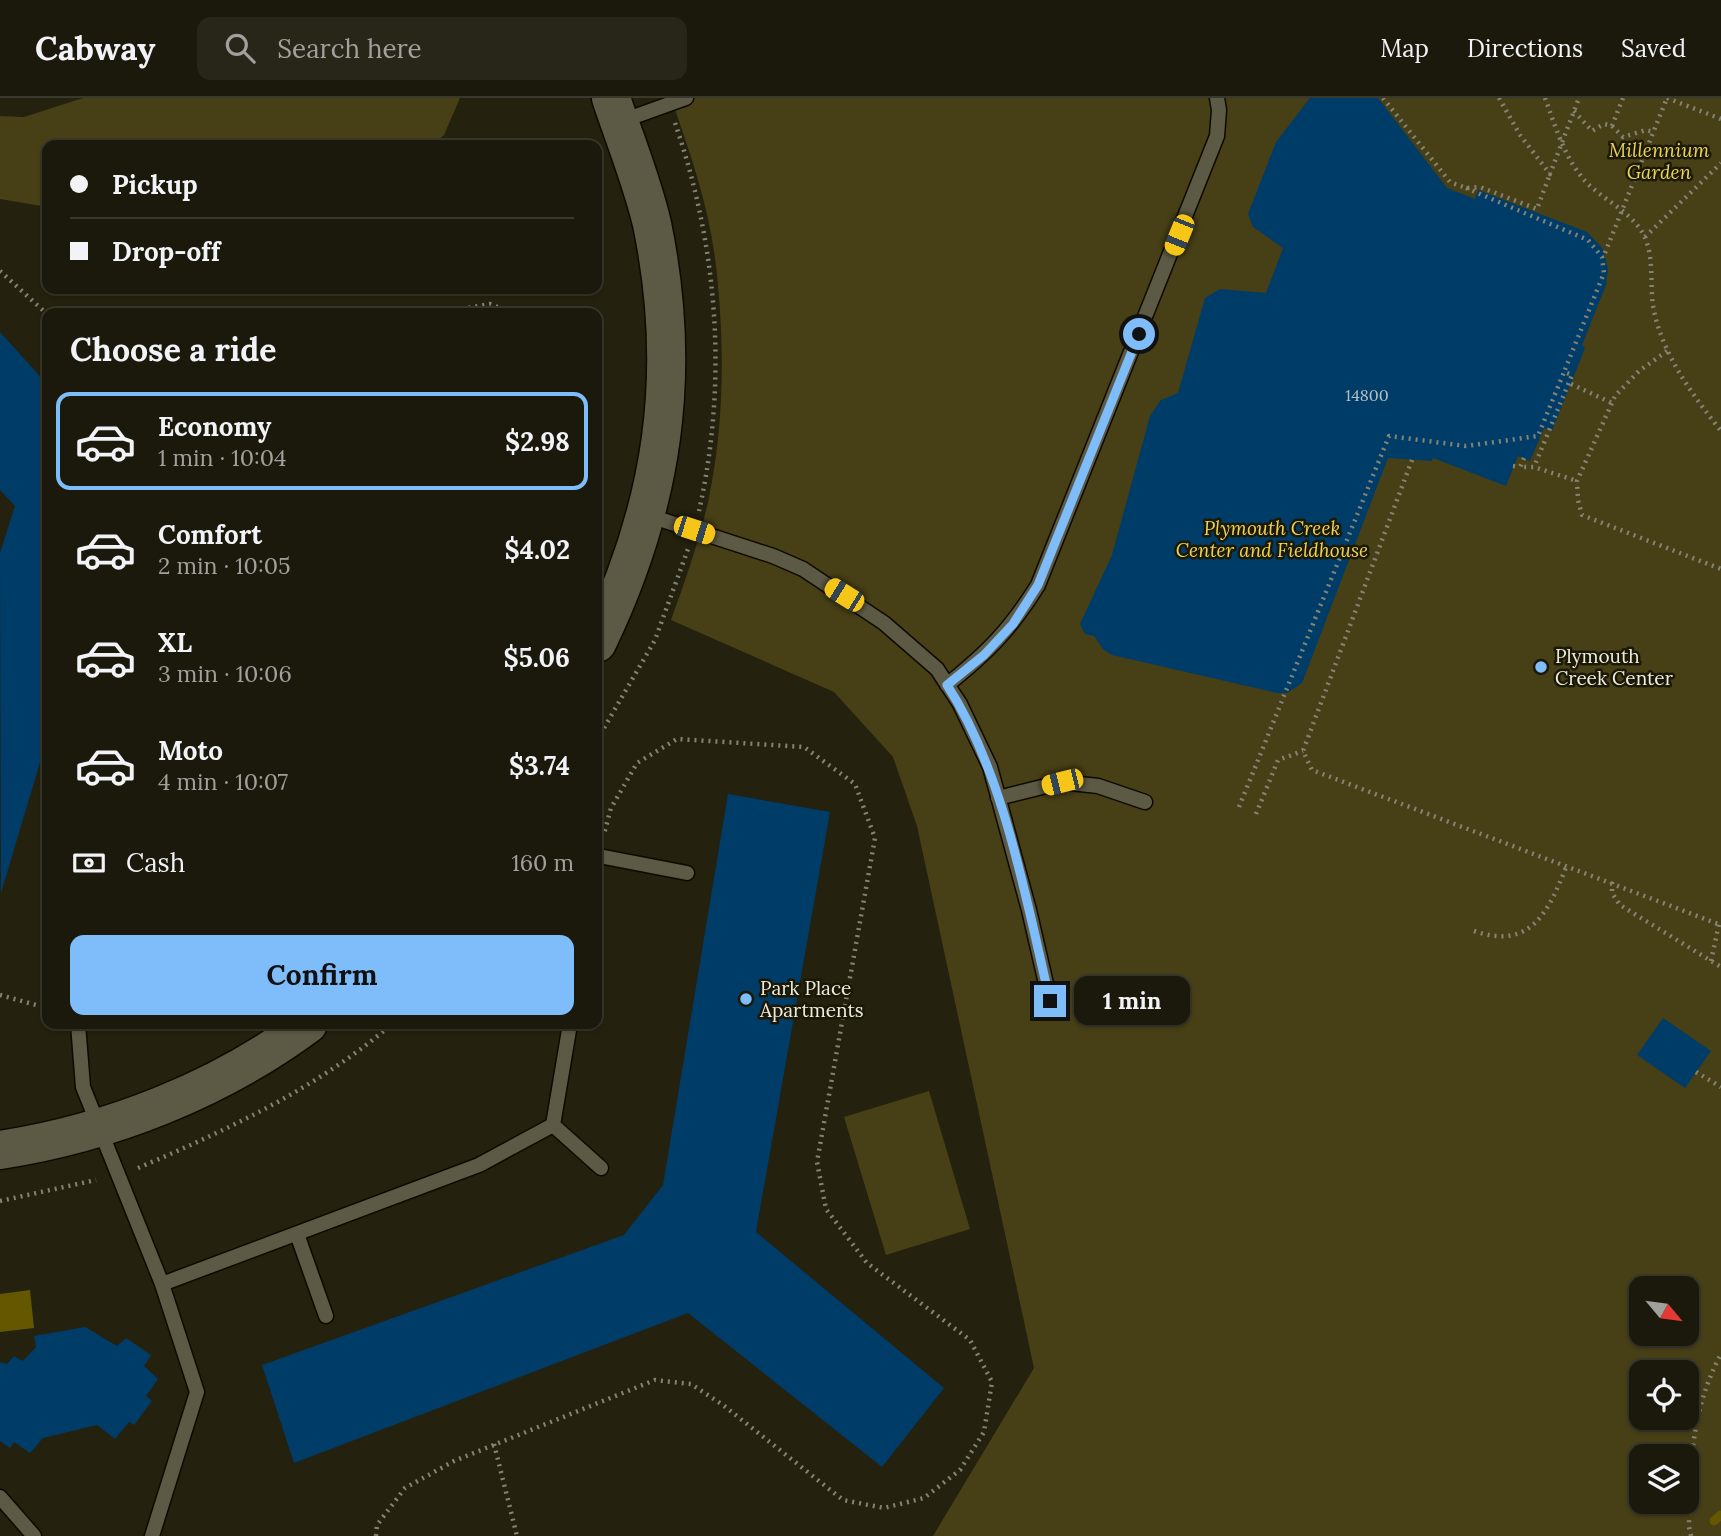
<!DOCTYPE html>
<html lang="en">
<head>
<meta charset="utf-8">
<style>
	:root { --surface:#1b190b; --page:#282619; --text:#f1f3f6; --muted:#a0a09d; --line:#39382c; --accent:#7ebdf9 }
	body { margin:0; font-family:Lora,serif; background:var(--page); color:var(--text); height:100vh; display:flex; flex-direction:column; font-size:26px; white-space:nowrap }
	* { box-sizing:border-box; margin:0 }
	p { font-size:23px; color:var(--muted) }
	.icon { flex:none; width:38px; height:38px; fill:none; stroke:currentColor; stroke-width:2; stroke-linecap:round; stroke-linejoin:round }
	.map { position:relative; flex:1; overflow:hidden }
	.panel { position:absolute; left:42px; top:210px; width:560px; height:721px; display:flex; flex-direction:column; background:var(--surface); border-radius:14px; box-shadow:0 2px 5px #0004,0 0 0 2px var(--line) }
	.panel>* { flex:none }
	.top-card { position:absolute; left:42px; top:42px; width:560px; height:154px; border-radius:14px; box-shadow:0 2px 5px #0004,0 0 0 2px var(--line); display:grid; align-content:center; height:154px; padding:0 28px; background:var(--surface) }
	.needle { width:46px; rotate:119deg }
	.fabs { position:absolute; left:1629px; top:1178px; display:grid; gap:14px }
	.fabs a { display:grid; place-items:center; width:70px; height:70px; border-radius:14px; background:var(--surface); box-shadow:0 2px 5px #0004,0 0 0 2px var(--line); font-size:35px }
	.end { position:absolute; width:32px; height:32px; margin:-16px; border:9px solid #7ebdf9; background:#111; box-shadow:0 0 0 4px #111 }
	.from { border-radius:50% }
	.bubble { position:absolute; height:49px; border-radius:14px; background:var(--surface); box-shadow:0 2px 5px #0004,0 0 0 2px var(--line); font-size:23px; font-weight:700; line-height:49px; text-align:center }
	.car { position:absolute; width:21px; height:42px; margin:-21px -10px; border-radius:9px; box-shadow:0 0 5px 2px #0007; background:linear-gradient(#f5c518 24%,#345 0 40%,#f5c518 0 76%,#345 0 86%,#f5c518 0) }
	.top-card b { display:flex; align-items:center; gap:24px; height:66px; font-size:26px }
	.top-card b+b { border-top:2px solid var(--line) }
	.top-card i { width:18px; height:18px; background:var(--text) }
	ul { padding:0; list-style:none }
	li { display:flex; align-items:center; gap:21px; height:98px; margin:0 14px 10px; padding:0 14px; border:4px solid transparent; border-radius:14px }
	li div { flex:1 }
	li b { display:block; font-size:26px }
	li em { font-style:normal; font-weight:700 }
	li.on { border-color:var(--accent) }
	li>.icon { width:63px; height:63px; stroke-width:1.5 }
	h2 { padding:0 28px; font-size:32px; line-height:84px }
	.pay { display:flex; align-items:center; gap:18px; height:77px; padding:0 28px; font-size:26px }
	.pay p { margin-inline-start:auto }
	.button { display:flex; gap:14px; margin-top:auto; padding:14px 28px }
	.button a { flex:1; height:80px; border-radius:14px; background:var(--accent); color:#111; font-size:28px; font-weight:700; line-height:80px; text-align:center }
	header { display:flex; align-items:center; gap:42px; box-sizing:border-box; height:98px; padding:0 35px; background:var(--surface); border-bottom:2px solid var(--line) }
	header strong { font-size:33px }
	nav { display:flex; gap:38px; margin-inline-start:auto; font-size:24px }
	.search { width:490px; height:63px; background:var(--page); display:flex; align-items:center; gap:18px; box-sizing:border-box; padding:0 24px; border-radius:14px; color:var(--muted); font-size:26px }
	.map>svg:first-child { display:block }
	.green { fill:#473f16; fill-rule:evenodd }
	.water { fill:#645700 }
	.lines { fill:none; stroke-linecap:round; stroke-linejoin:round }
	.stream { stroke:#645700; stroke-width:9 }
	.building { fill:#003c68 }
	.lane-casing { stroke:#0e0a00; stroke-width:17 }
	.secondary-casing { stroke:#0e0a00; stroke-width:41 }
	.path { stroke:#858374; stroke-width:4.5; stroke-dasharray:2 5; stroke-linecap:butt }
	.lane { stroke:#5c5945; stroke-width:14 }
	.secondary { stroke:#5c5945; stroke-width:38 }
	.route { stroke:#7ebdf9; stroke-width:9 }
	.poi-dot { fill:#7ebdf9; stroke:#1b1806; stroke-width:2.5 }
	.labels { text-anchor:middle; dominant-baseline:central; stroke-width:5; stroke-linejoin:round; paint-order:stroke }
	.number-label { font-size:16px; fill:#b2c0c2 }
	.park-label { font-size:19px; font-style:italic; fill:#ecd553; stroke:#1b1806 }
	.poi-label { font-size:19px; fill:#edece0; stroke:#1b1806; text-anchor:start }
</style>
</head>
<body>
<header>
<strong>Cabway</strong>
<div class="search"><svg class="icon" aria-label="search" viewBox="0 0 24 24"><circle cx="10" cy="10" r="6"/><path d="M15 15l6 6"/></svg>Search here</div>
<nav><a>Map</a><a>Directions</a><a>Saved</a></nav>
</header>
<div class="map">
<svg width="1721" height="1438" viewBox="0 0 1721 1438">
	<rect width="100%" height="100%" fill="#24210f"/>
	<path class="green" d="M83,0H460L444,37L432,47H47V109L0,101V18L24,19Z
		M671,0H1721V1438H933L1034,1270L917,728L893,659L834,594L671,522C685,483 699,444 708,404C725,325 725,240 715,160C708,105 689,52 671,0ZM1642,1190H1687V1236H1642ZM1642,1274H1687V1320H1642ZM1642,1358H1687V1404H1642Z
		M929,993L970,1131L886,1157L844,1019Z"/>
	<path class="water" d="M30,1192L34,1230L0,1234V1196Z"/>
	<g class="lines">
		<path class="stream" d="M1714,1423L1721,1417"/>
	</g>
	<path class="building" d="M1310,0H1378L1447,90L1475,101L1478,92L1587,134L1603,151L1608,171L1606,187L1582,247L1585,250L1552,333L1544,330L1530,363L1518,358L1506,388L1433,360L1432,363L1388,360L1302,585L1287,595H1277L1112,557L1103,551L1094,538L1085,536L1080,526L1112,457L1150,318L1161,302L1178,295L1205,200L1220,191L1266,195L1283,150L1253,129L1248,116L1276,44Z
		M0,234L47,286V641L1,795L0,455L15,408L0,392Z
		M728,696L830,714L756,1134L944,1290L882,1369L688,1215L294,1365L262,1267L624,1137L663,1087Z
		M1663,920L1711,953L1685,990L1637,957Z
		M85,1229L117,1248L126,1240L151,1257L144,1268L158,1281L146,1298L152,1303L134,1327L129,1324L115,1341L97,1327L43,1340L30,1355L14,1344L10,1350L0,1343V1264L7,1266L14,1258L23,1263L36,1249L34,1238Z"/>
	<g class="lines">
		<g class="lane-casing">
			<path id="lane" d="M622,23L686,0
				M647,417L773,458L803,471L884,525L937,571L960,606L990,669L1029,812L1050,903
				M947,587C988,554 1010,532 1038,487L1217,38L1219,12L1217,0
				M998,700L1062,684L1098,688L1145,704
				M599,758L687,775
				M78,926L83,989L162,1186L479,1067L553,1027L570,926
				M553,1027L601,1070
				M297,1136L326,1218
				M0,1399L34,1438
				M152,1438L197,1294L162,1186"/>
		</g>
		<g class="secondary-casing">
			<path id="secondary" d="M597,545C663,408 683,276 652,126C642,83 625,42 611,0
				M0,1052C110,1035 219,992 308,926"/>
		</g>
		<path class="path" d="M1383,0L1450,84L1466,90L1480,89L1537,111L1550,76
			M1499,0L1520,37L1550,76L1579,0
			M1545,0C1556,30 1565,62 1587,85C1605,103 1635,116 1645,140C1654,160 1650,187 1653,208C1662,257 1692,296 1721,333
			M1667,0L1721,21
			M1574,13L1592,33L1604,26L1612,28L1623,0
			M675,25C718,150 728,283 699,413
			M1612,28L1623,39L1646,32L1654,34
			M1466,90L1588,142L1602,159L1604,175L1564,274
			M1645,139L1721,65
			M1605,155L1667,0
			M0,173L47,216
			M441,215L490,206L512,215
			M1667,253L1639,273L1615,298L1577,383L1578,402L1582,417L1721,471
			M1571,286L1612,305
			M1524,360L1520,369H1534L1577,383
			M1412,362L1303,653L1312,672L1721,827
			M1513,368L1520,369
			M597,642L655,542L688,451
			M1239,709L1389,338L1466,348L1538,338L1564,274L1572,277L1534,369
			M1256,716L1278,662L1303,653
			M1612,784V795L1620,807L1721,869
			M1474,833C1532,853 1549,812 1567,767
			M1711,863L1719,826
			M0,897L47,910
			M1696,974L1721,989
			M138,1070C229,1031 316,991 392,926
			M0,1103L96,1082
			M494,1346L517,1438
			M376,1438L377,1427L405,1390L454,1363L655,1282L691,1286L723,1307L843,1402L884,1410L924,1400L960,1372L984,1334L992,1284L970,1242L867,1165L826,1111L817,1064L875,740L855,686L804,649L677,641L637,665L611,710L604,736
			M1691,1438L1689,1429C1689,1368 1692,1310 1721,1256"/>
		<use href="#lane" class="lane"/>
		<use href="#secondary" class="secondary"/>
	</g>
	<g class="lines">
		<path class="route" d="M1050,903C1026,801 1004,675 947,587L984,557L1013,526L1038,487L1139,236"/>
	</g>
	<g class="poi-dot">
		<circle cx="1541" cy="569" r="7"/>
		<circle cx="746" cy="901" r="7"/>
	</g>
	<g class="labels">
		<g class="number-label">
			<text x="1367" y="297">14800</text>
		</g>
		<g class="park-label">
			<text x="1659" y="52">Millennium<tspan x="1659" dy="22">Garden</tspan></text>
			<text x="1272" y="430">Plymouth Creek<tspan x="1272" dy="22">Center and Fieldhouse</tspan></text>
		</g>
		<g class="poi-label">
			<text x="1555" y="558">Plymouth<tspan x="1555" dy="22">Creek Center</tspan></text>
			<text x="760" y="890">Park Place<tspan x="760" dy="22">Apartments</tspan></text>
		</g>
	</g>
</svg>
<div class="fabs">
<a><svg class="needle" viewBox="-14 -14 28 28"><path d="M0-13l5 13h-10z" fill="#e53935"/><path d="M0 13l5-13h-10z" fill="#a0a09d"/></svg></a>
<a><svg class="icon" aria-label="locate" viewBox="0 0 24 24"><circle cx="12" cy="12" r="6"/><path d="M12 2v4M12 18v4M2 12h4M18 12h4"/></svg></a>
<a><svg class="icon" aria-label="layers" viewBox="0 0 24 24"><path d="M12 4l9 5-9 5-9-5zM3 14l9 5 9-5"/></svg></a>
</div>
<i class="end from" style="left:1139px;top:236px"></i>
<i class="end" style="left:1050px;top:903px"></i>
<div class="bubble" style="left:1074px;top:878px;width:116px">1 min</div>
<i class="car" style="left:1179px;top:137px;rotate:202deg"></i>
<i class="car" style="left:694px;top:432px;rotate:108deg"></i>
<i class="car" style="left:844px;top:497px;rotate:302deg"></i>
<i class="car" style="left:1062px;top:684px;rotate:256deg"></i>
<div class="top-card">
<b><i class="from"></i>Pickup</b>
<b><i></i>Drop-off</b>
</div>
<section class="panel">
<h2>Choose a ride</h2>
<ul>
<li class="on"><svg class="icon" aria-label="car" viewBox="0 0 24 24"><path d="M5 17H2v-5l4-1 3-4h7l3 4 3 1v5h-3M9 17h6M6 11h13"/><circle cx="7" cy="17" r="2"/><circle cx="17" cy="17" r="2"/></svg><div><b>Economy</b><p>1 min · 10:04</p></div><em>$2.98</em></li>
<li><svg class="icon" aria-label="car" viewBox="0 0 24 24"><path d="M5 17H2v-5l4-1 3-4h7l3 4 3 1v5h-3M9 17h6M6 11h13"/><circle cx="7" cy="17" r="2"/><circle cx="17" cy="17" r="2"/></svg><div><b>Comfort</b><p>2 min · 10:05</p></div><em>$4.02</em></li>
<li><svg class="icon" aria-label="car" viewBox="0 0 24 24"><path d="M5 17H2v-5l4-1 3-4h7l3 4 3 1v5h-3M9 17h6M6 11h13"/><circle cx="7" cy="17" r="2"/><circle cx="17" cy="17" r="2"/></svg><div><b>XL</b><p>3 min · 10:06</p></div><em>$5.06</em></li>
<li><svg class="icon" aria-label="car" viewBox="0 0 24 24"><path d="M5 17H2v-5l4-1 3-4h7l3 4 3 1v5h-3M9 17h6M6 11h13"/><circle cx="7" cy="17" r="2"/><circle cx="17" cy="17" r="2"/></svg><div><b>Moto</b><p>4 min · 10:07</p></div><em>$3.74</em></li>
</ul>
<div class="pay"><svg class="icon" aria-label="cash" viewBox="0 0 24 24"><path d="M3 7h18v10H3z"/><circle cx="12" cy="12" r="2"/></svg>Cash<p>160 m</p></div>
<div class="button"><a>Confirm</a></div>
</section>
</div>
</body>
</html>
